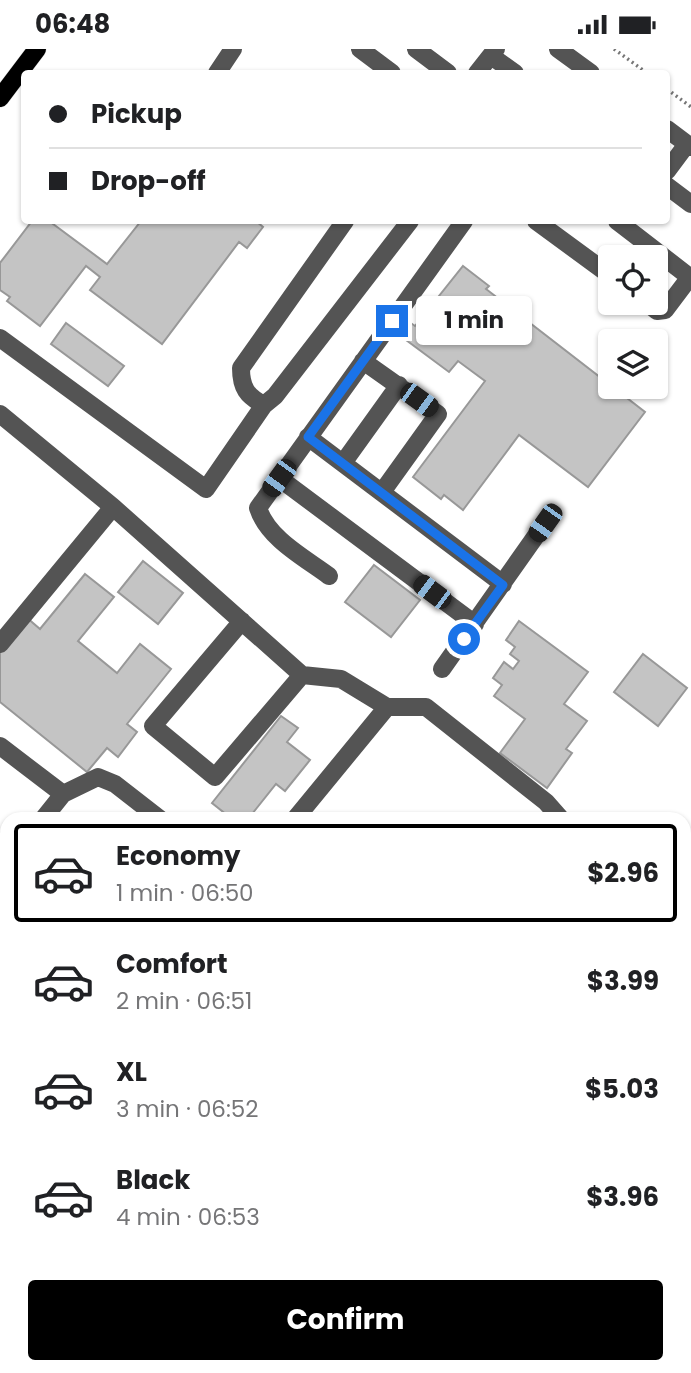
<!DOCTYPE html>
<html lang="en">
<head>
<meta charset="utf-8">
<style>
	:root { --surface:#fff; --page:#f6f6f6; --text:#202124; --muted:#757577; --line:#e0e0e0; --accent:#000 }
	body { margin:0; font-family:Poppins,sans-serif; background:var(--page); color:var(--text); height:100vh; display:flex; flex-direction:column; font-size:26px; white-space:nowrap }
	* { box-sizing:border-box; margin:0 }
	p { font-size:23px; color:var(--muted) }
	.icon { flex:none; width:38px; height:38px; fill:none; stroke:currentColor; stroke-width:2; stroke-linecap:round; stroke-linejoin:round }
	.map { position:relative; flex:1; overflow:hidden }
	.details { position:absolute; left:0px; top:763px; width:691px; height:562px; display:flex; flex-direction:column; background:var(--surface); border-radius:21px 21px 0 0; box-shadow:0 2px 5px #0004 }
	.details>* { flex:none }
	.top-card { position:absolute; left:21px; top:21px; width:649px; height:154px; border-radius:7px; box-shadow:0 2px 5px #0004; display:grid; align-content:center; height:154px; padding:0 28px; background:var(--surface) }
	.tools { position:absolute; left:598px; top:196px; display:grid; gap:14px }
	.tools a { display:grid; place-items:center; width:70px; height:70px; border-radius:7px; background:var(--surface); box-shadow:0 2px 5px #0004; font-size:35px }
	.end { position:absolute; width:32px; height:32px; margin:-16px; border:9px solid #1a73e8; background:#fff; box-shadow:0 0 0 4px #fff }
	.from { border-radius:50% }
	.bubble { position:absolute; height:49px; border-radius:7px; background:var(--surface); box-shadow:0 2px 5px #0004; font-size:23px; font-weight:700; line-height:49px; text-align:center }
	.car { position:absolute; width:21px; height:42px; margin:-21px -10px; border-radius:9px; box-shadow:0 0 5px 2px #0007; background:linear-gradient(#222 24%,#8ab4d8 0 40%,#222 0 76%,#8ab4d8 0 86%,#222 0) }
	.top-card b { display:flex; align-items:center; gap:24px; height:66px; font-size:26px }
	.top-card b+b { border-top:2px solid var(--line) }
	.top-card i { width:18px; height:18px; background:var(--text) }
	ul { padding:12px 0 0; list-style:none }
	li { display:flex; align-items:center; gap:21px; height:98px; margin:0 14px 10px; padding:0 14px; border:4px solid transparent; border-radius:7px }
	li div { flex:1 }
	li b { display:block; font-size:26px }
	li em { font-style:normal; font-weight:700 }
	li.selected { border-color:var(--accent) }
	li>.icon { width:63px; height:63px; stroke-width:1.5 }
	.cta { display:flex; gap:14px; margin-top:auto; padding:14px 28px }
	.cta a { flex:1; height:80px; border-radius:7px; background:var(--accent); color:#fff; font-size:28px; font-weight:700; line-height:80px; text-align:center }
	.status { display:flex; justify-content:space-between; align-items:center; height:49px; padding:0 35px; background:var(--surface); direction:ltr }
	.status svg { height:19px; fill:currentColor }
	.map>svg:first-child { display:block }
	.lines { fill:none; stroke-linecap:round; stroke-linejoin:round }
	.stream { stroke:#a2a2a2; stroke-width:6 }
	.building { fill:#c4c4c4; stroke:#989898; stroke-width:2 }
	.major-casing { stroke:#dbdbdb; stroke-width:19 }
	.path { stroke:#767676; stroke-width:3.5; stroke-dasharray:2 3.5; stroke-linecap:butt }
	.minor { stroke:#545454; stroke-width:18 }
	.major { stroke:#000; stroke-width:18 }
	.route { stroke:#1a73e8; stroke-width:9 }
</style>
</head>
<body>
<div class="status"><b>06:48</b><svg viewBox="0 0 49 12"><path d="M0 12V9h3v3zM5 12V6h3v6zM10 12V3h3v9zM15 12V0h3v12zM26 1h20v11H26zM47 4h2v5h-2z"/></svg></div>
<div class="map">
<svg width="691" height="1324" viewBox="0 0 691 1324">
	<rect width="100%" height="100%" fill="#fff"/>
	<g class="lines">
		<path class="stream" d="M684,999L691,987
			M183,1324L195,1318"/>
	</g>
	<path class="building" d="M32,172H49L107,215L141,172H256L263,178L247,199L239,193L162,295L90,241L100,228L86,217L40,277L7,252L10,248L0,241V214Z
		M463,217L489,237L486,240L645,363L588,438L519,386L463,461L444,446L441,450L413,428L485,332L458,312L449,323L398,285L408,272L415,277Z
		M66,274L124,317L108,337L51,295Z
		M143,512L183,544L158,575L118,543Z
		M374,516L420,551L391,588L345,553Z
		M85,525L114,548L78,592L117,624L140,595L171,620L127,675L137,683L118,708L107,699L87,723L0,653V601L26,568L40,580Z
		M519,572L588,623L564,655L587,672L566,700L572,704L547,739L500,704L525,670L494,647L502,636L493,629L504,613L513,620L519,612L510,605L515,598L506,591Z
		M643,605L687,639L658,677L614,643Z
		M281,667L298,679L287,693L310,711L285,742L276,735L248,770H232L212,754Z
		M4,906L7,908V993L0,988V911Z
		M0,1046L7,1052L4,1060L7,1062V1108L0,1102Z"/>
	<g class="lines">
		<g class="major-casing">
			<path id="major" d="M0,49L37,0"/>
		</g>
		<path class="path" d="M614,0L647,24
			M667,40L691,58"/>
		<path class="minor" d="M360,0L392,24
			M416,0L448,24
			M558,0L591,24
			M491,7L515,24
			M217,24L233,0
			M477,24L496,0
			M667,80L691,98
			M667,122L687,95
			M667,137L691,155
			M345,172L241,319C241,339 247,347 264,356L275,347L410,172
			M536,172L611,227
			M617,172L691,229
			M647,254L657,262L665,261L690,228
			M0,289L206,440L264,356
			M363,312L438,365L382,443
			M0,365L113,458L0,595
			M308,388L503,535
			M343,414L399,336
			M279,429L475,575
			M113,458L302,626L215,728L153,677L242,572
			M329,527C305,509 268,490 258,459L464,172
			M442,620L545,474
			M302,626L341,630L387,658H426L546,753L561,770
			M0,697L63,745L43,770
			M63,745L98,728L115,735L160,770
			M295,770L387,658
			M0,799L7,789
			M0,889L7,892
			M0,1245L7,1247"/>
		<use href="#major" class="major"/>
	</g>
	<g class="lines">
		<path class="route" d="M392,272L308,388L503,536L464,590"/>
	</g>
</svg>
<div class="tools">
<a><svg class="icon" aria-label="locate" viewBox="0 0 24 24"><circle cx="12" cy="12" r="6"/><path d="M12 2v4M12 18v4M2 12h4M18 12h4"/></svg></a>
<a><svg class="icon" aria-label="layers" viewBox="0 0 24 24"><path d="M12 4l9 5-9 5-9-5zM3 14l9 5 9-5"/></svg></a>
</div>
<i class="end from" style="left:464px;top:590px"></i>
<i class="end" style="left:392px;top:272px"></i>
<div class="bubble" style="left:416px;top:247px;width:116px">1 min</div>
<i class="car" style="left:419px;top:351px;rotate:126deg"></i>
<i class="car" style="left:279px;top:429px;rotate:216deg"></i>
<i class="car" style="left:545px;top:474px;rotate:215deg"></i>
<i class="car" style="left:432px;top:543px;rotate:307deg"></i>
<div class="top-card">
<b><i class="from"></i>Pickup</b>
<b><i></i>Drop-off</b>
</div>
<section class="details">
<ul>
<li class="selected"><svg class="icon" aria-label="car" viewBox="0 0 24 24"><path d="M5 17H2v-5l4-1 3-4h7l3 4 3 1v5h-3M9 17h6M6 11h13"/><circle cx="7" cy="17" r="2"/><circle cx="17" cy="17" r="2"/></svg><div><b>Economy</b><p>1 min · 06:50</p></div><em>$2.96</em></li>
<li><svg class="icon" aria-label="car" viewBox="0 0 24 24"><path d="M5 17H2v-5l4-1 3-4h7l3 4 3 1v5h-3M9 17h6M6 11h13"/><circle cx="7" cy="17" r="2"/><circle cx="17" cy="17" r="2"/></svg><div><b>Comfort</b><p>2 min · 06:51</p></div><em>$3.99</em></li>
<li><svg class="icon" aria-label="car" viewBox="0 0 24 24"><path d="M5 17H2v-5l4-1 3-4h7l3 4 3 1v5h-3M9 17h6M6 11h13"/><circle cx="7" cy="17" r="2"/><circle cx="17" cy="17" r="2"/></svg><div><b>XL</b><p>3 min · 06:52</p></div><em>$5.03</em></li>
<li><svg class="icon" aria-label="car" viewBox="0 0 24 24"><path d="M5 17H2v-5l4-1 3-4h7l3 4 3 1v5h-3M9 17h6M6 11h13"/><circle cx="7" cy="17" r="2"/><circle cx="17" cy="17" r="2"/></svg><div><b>Black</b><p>4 min · 06:53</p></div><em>$3.96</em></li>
</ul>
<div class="cta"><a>Confirm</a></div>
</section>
</div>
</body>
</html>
